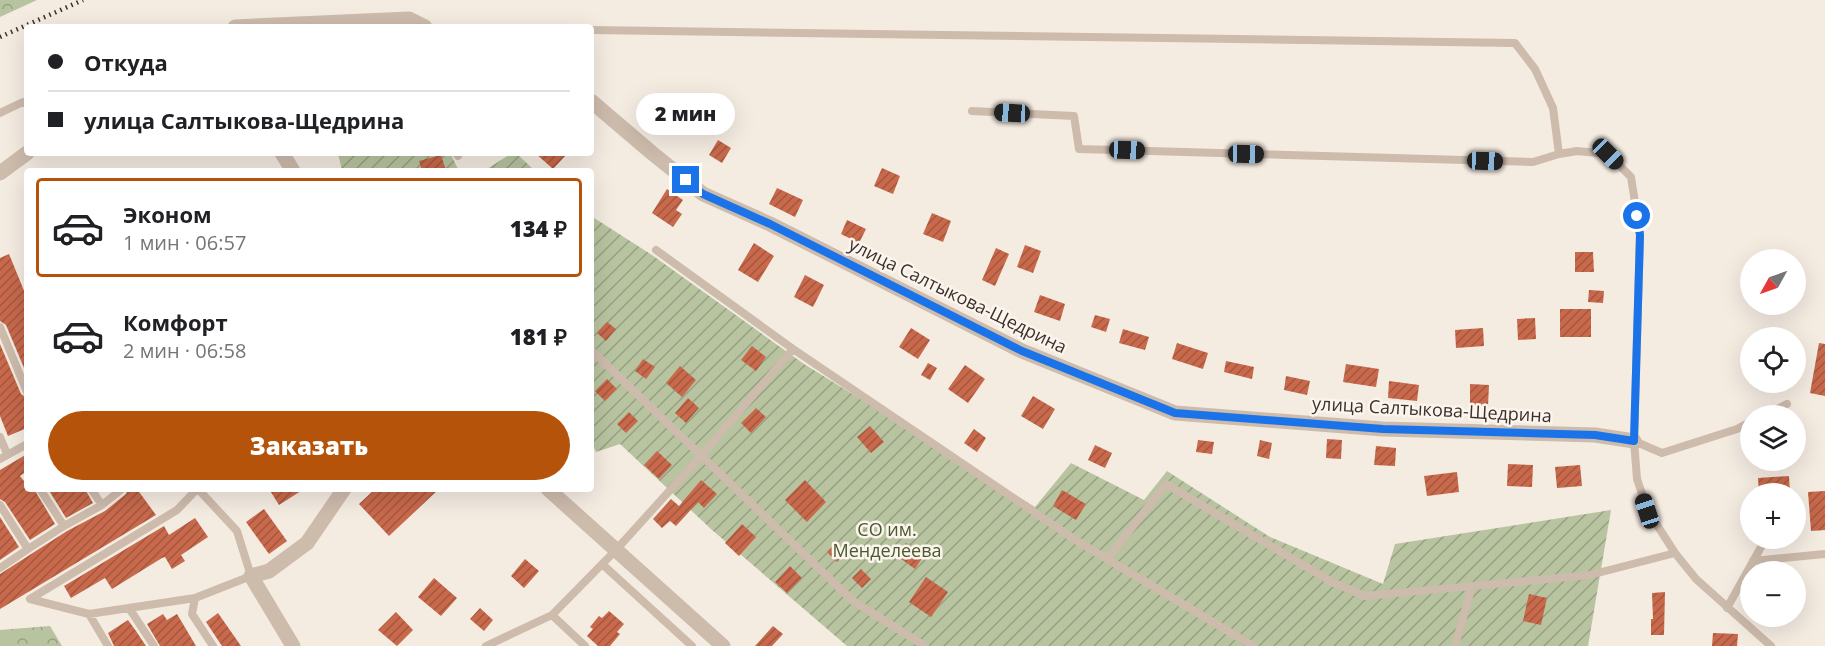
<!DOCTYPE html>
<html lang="ru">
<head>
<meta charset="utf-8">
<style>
	:root { --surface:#fff; --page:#f2f2f2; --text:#202124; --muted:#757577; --line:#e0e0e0; --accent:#b45309 }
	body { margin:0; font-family:"Open Sans",sans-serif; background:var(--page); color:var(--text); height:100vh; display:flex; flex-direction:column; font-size:22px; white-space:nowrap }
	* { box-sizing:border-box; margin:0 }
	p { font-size:20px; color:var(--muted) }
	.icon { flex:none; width:33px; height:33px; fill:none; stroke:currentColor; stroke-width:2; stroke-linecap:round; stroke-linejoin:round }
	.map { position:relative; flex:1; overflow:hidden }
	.details { position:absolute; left:24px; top:168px; width:570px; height:324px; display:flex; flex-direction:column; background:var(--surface); border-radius:6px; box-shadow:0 6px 24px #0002 }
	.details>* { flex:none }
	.banner { position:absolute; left:24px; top:24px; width:570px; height:132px; border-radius:6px; box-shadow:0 6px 24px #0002; display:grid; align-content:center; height:132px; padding:0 24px; background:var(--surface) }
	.needle { width:39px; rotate:230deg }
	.fabs { position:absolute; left:1740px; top:249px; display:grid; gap:12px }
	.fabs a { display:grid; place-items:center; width:66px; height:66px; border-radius:50%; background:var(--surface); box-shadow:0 6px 24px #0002; font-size:30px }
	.end { position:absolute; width:27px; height:27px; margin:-14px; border:8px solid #1a73e8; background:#fff; box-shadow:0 0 0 3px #fff }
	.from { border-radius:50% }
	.bubble { position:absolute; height:42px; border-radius:21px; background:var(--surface); box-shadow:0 6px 24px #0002; font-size:20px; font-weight:800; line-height:42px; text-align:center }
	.car { position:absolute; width:18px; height:36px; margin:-18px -9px; border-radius:8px; box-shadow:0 0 4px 2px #0007; background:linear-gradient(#222 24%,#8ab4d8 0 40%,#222 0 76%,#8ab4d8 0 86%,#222 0) }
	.banner b { display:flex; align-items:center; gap:21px; height:57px; font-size:22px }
	.banner b+b { border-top:2px solid var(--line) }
	.banner i { width:15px; height:15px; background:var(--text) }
	ul { padding:10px 0 0; list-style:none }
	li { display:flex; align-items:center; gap:18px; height:99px; margin:0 12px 9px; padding:0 12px; border:3px solid transparent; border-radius:6px }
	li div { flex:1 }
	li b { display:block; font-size:22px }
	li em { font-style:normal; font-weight:800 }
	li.current { border-color:var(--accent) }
	li>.icon { width:54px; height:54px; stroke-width:1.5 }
	.cta { display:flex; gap:12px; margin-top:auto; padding:12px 24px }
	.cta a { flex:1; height:69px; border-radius:36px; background:var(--accent); color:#fff; font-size:24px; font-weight:800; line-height:69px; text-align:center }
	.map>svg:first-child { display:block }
	.forest { fill:url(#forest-crowns) }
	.garden { fill:url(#garden-furrows) }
	.building { fill:url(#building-hatch) }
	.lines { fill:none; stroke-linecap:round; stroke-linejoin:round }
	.service { stroke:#cdbbac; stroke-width:8 }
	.minor { stroke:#cdbbac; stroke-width:15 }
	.tertiary { stroke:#cdbbac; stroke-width:15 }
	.rail { stroke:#3b302b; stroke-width:4.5; stroke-dasharray:1.5 4.5; stroke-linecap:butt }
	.route { stroke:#1a73e8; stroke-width:8 }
	.labels { text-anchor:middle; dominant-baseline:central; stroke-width:5; stroke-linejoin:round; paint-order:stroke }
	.street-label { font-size:18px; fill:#3b302b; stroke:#fbf5ee }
	.park-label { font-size:18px; fill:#4a5a2e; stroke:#fbf5ee }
</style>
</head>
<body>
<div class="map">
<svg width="1825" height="646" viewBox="0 0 1825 646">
	<defs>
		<pattern id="forest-crowns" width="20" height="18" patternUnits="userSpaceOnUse" patternTransform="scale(1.5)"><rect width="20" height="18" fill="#b8c4a0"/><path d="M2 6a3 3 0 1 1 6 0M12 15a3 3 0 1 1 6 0" fill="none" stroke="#97a083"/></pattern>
		<pattern id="garden-furrows" width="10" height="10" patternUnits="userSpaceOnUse" patternTransform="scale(1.5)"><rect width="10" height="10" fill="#b8c4a0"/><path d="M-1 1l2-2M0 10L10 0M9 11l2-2" fill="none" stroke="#97a083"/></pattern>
		<pattern id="building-hatch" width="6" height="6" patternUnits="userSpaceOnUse" patternTransform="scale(1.5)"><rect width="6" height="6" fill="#c8694b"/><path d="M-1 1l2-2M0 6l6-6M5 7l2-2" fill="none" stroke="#a4573f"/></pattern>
	</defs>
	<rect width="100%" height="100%" fill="#f4ebe1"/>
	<path class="forest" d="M0,0H37L0,17Z
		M50,626L62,646H0V630Z"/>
	<path class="garden" d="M338,153H450L459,171H342Z
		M512,153H516L535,171H484Z
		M591,216L652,255L804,364L1035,507L1071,463L1144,500L1167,471L1270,537L1383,584L1395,544L1611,510L1588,646H847L711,529L620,444L596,452L591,442Z"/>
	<path class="building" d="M665,99L680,106L670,125L655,117Z
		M718,140L731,148L722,163L709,155Z
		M535,153H568L553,169Z
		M441,155L446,171H422L419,161Z
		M882,168L900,176L893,194L874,186Z
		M777,188L803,200L795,217L769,204Z
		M667,189L683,200L676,210L682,214L673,227L652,213Z
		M932,213L951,221L943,242L923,234Z
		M847,220L866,229L859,243L841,234Z
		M754,243L774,256L758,282L738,270Z
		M1025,245L1041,251L1033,273L1017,267Z
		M996,248L1009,254L995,286L982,280Z
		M1575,252H1593L1594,272H1575Z
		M9,254L27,298V375L6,325L0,321V258Z
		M805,275L824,285L813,307L794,297Z
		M1589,290L1604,291L1603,303L1588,302Z
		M1040,295L1065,304L1060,321L1034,312Z
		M1560,309H1591V337H1560Z
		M1095,315L1110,319L1106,332L1091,327Z
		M1535,318L1536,339L1518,340L1517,319Z
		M607,322L616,329L606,341L597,333Z
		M911,328L930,340L918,359L899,347Z
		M1483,328L1484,346L1456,348L1455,330Z
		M1123,329L1149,337L1145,350L1119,343Z
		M1177,343L1208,353L1203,369L1172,359Z
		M1819,343L1825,344V396L1810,393Z
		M0,344L21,394L27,398V428L8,436L0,416Z
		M752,346L766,357L756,371L741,360Z
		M643,359L655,367L646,379L635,371Z
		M1226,361L1254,367L1252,379L1224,372Z
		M928,363L937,368L930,380L921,375Z
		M1346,364L1379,369L1376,387L1343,382Z
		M965,365L985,379L968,403L948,389Z
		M680,366L696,380L682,397L666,383Z
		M1286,376L1310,381L1307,395L1284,390Z
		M607,379L617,389L605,401L595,391Z
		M1389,381L1419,385L1417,401L1388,398Z
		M1470,384L1489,385L1488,406L1470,405Z
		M1033,396L1055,409L1043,429L1021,416Z
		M688,398L699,408L686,423L675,413Z
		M756,408L766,417L751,433L741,423Z
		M629,412L638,421L626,433L617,424Z
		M870,426L884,442L871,453L857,437Z
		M974,429L986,438L977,452L964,443Z
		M1327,439L1342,440L1341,459L1326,458Z
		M1198,440L1214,442L1212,454L1196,452Z
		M1260,440L1272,443L1269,459L1257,456Z
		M1095,445L1112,453L1105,468L1088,460Z
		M1376,446L1396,448L1395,466L1374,465Z
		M657,451L672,465L659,479L644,465Z
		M27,454V471L20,476L27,485V489H34L55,524L30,540L5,502L0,499V470Z
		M1508,464L1533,465L1532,487L1507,486Z
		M1580,465L1582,486L1557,488L1555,467Z
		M1457,472L1459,492L1427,496L1424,476Z
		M1789,476L1790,494H1759L1758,478Z
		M701,480L717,494L704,508L698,502L676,526L670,521L662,528L653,519L671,499L679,506Z
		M805,480L826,502L807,522L785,500Z
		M48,489H85L93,503L66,518Z
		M128,489H137L156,515L0,609V574L67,531L105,511L126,494Z
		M269,489H304L279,505Z
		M375,489H439L389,536L359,504Z
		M1062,490L1086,504L1076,520L1053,506Z
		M1825,491V530L1811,531L1808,492Z
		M264,509L287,541L269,554L246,522Z
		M0,517L19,547L0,560Z
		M195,518L208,537L181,555L185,561L172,569L165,557L162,558L112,589L105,578L71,598L64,586L164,526L169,535Z
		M742,524L756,537L739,556L725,543Z
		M906,543L924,555L915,569L897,556Z
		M835,544L845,554L837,562L827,552Z
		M525,559L539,571L524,588L511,576Z
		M790,566L802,578L787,593L775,582Z
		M861,569L871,579L862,588L852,578Z
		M926,577L948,592L931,617L909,602Z
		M434,578L457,598L441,616L418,597Z
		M1665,592L1664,635H1651V619H1653L1652,593Z
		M1529,594L1547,598L1541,625L1523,621Z
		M480,608L493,620L484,631L470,619Z
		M609,611L624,624L617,632L620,634L610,646H598L587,636L593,629L590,627L599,616L602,618Z
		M396,612L413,630L397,646L378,630Z
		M218,613L241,646H222L206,622Z
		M163,614L167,620L177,614L196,646H160L147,624Z
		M128,620L136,631L146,646H114L108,633Z
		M773,626L783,634L772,646H755Z
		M1713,633L1738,634L1737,646H1712Z"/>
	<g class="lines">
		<path class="service" d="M591,30L1515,43L1535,69L1553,108L1559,154L1577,151L1608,154L1631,177L1640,235L1634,441L1637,479L1648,511L1675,553L1696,579L1771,646
			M972,111L1074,116L1079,149L1533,162L1559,154
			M0,113L23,102L27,104
			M456,153L458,156
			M656,250L793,349L1077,541L1253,646
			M0,327L27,392
			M591,350L853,601L925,646
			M1763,416L1787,404
			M0,437L7,454
			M1634,441L1662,453L1737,429L1750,422
			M0,459L27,444
			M197,489L177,510L30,599L89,614L195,598L251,576L237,531L198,489
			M0,505L28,549L0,568
			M102,505L122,489
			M64,526L102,505L91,489
			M28,549L64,526L40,489
			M1107,559L1166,484L1332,582L1365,596L1590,575L1675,553
			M1753,561L1825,554
			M602,564L692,646
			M195,598L192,614L213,646
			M129,608L154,646
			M1727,608L1766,538
			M89,614L108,646
			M552,615L585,646
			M486,646L552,615L615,551L701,456L793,349
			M1455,646L1472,586"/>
		<path class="minor" d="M235,27L409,19L425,27
			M591,101L652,153L703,194L770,224L1022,351L1175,413L1383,429L1595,435L1634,441
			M293,646L251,576L269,571L307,543L344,489"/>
		<path class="tertiary" d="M282,153L293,171
			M0,173L27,153
			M548,489L723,646"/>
		<path class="rail" d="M0,37L83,0"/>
	</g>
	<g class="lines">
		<path class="route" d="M686,180L703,194L770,224L1022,351L1175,413L1383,429L1595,435L1634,441L1640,235L1637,216"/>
	</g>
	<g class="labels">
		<g class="street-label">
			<text transform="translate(958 295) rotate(26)">улица Салтыкова-Щедрина</text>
			<text transform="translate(1432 409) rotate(3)">улица Салтыкова-Щедрина</text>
		</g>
		<g class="park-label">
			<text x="887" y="529">СО им.<tspan x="887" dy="21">Менделеева</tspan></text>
		</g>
	</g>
</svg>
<div class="fabs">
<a><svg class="needle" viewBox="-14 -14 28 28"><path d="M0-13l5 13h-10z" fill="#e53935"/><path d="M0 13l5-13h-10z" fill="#757577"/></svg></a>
<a><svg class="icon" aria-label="locate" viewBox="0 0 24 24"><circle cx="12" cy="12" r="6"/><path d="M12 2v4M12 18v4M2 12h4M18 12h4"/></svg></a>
<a><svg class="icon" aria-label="layers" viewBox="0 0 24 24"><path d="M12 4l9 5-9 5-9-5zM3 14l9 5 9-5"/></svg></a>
<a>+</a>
<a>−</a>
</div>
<i class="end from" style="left:1637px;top:216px"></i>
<i class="end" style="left:686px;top:180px"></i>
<div class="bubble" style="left:636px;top:93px;width:99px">2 мин</div>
<i class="car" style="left:1012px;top:113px;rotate:273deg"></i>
<i class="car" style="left:1127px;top:150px;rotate:92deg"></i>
<i class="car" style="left:1246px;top:154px;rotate:91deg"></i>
<i class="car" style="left:1608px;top:154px;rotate:135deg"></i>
<i class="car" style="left:1485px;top:161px;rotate:92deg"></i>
<i class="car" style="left:1647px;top:511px;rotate:342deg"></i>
<div class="banner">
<b><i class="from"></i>Откуда</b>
<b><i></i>улица Салтыкова-Щедрина</b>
</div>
<section class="details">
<ul>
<li class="current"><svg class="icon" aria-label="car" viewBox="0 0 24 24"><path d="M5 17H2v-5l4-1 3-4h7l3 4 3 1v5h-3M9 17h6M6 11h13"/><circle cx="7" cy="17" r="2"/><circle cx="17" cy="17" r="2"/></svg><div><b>Эконом</b><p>1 мин · 06:57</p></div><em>134 ₽</em></li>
<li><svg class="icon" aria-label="car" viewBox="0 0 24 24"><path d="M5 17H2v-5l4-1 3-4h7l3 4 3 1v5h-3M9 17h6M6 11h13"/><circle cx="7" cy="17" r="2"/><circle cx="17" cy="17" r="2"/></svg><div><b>Комфорт</b><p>2 мин · 06:58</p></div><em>181 ₽</em></li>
</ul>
<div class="cta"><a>Заказать</a></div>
</section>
</div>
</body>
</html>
